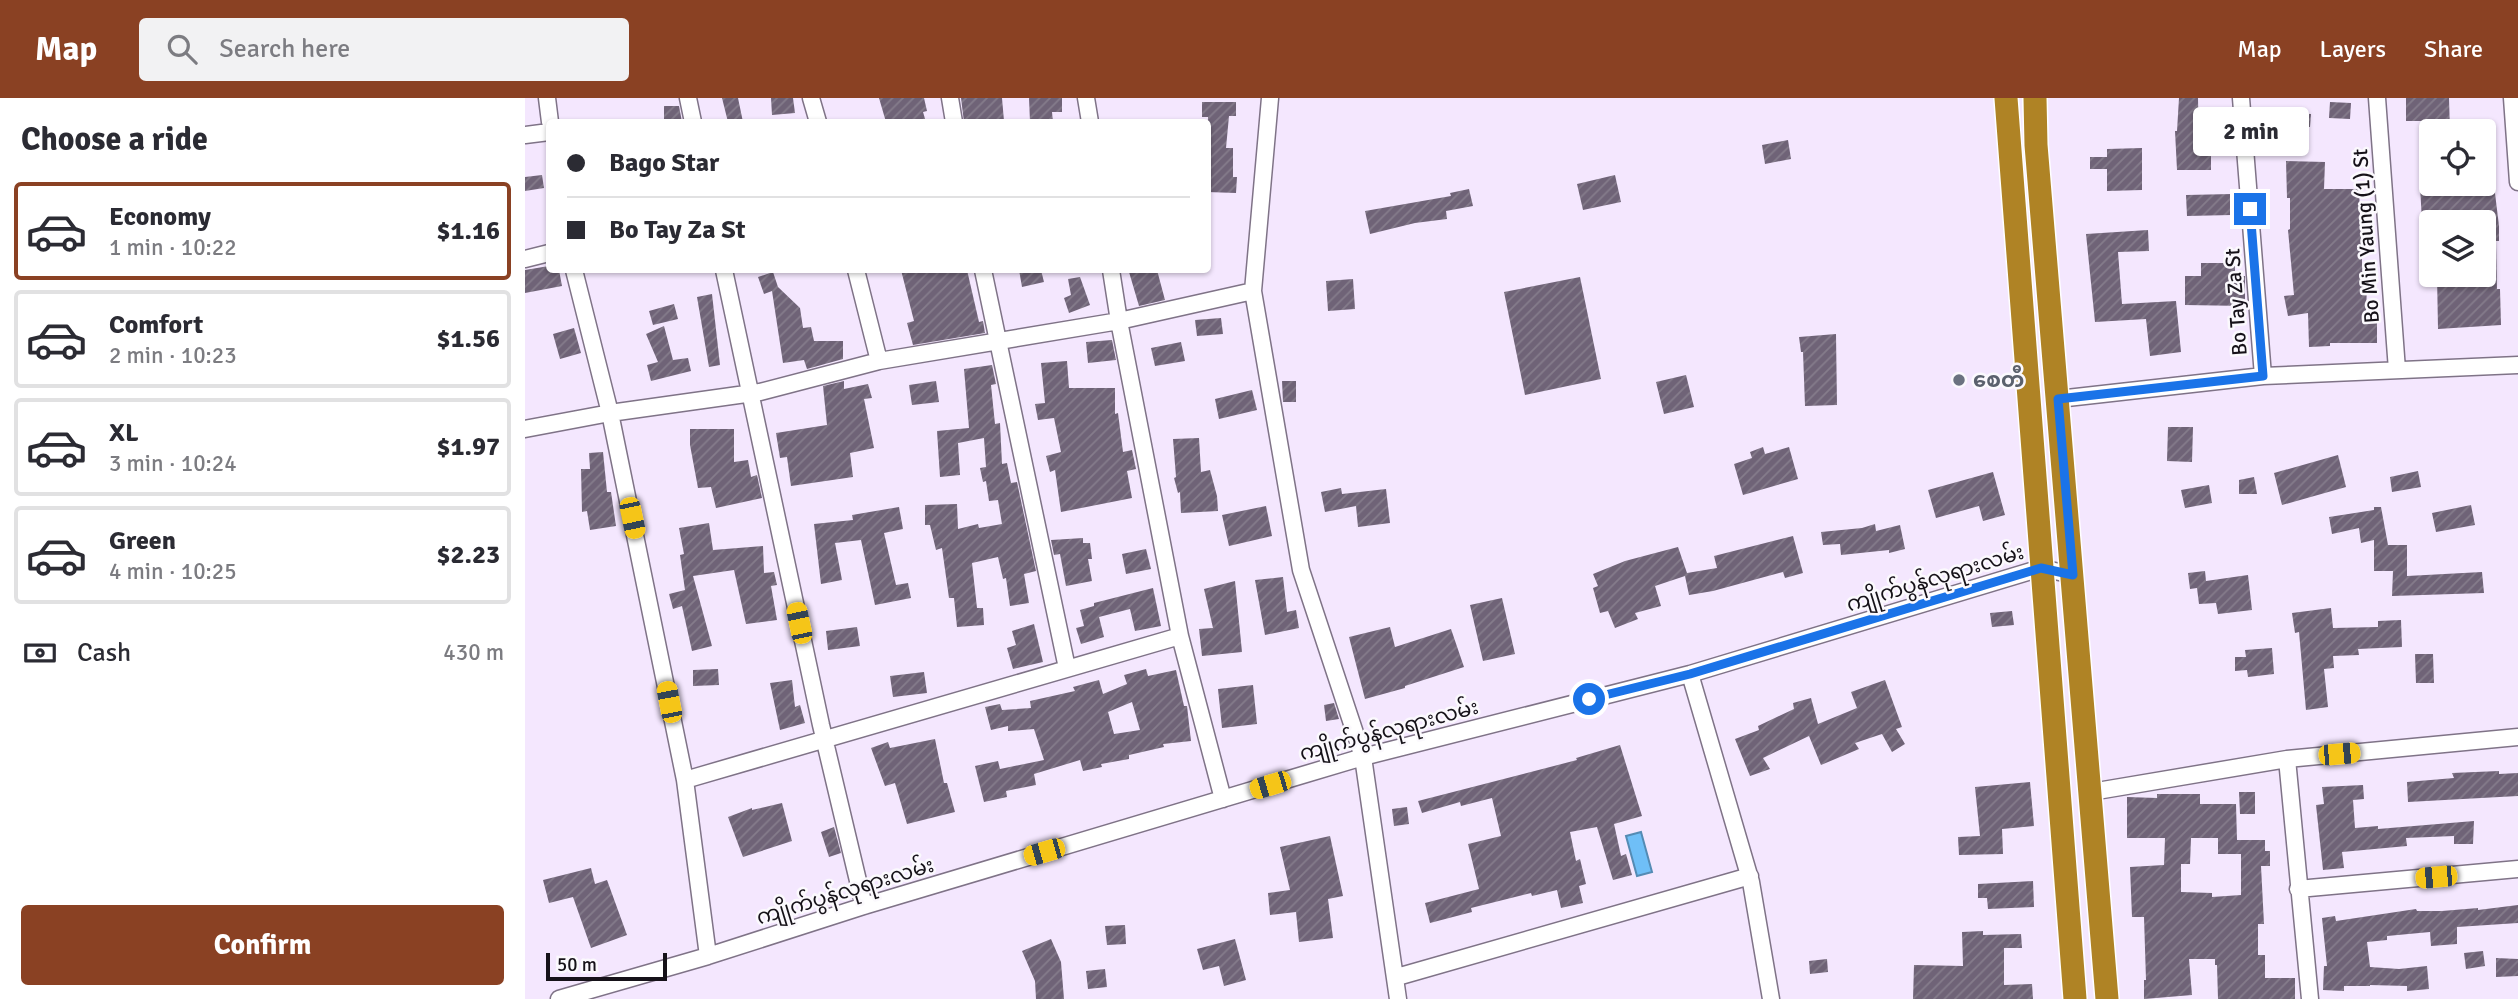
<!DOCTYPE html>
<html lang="en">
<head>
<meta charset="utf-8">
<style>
	:root { --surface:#fff; --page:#f2f2f3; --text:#2b2b33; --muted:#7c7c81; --line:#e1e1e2; --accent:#8a4123 }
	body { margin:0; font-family:Signika,"Noto Sans Myanmar",sans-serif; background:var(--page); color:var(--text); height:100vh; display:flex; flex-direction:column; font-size:26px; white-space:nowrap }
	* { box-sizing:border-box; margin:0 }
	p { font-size:23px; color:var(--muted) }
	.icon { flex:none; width:38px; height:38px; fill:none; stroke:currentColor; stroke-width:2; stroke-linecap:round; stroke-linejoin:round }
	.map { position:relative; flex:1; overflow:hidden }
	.drawer { display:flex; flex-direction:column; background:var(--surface); width:525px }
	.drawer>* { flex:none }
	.top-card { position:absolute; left:21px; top:21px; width:665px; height:154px; border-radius:7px; box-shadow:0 2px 5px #0004; display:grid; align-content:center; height:154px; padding:0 21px; background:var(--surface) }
	.buttons { position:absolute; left:1894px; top:21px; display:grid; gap:14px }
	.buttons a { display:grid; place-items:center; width:77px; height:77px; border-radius:7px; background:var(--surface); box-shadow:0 2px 5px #0004; font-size:35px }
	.scale { position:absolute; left:21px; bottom:18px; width:121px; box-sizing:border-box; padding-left:7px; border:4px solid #161219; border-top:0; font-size:19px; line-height:24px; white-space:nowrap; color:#161219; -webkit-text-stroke:5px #fbf9fd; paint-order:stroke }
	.end { position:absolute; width:32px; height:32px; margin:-16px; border:9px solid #1a73e8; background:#fff; box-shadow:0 0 0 4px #fff }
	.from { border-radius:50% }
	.bubble { position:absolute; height:49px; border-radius:7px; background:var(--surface); box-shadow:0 2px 5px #0004; font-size:23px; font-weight:700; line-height:49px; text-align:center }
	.car { position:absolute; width:21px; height:42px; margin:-21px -10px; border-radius:9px; box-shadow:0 0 5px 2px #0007; background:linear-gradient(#f5c518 24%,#345 0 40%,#f5c518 0 76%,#345 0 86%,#f5c518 0) }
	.top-card b { display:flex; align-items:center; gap:24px; height:66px; font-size:26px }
	.top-card b+b { border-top:2px solid var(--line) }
	.top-card i { width:18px; height:18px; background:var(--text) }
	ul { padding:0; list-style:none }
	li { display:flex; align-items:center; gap:21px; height:98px; margin:0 14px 10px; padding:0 7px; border:4px solid var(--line); border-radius:7px }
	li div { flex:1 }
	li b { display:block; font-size:26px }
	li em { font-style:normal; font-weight:700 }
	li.selected { border-color:var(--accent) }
	li>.icon { width:63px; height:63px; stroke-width:1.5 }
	h2 { padding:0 21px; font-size:32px; line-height:84px }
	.pay { display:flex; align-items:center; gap:18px; height:77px; padding:0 21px; font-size:26px }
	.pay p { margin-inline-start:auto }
	.button { display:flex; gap:14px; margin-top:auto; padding:14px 21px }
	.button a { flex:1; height:80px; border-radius:7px; background:var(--accent); color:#fff; font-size:28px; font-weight:700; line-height:80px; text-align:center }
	header { display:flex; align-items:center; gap:42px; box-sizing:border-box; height:98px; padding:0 35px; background:var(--accent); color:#fff }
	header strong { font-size:33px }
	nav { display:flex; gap:38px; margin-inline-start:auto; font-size:24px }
	.search { width:490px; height:63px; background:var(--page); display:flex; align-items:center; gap:18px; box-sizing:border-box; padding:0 24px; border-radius:7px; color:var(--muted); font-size:26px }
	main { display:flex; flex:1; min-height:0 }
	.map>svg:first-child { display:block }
	.water { fill:#6fbff7; stroke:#548bb4; stroke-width:2 }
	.building { fill:url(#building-hatch); fill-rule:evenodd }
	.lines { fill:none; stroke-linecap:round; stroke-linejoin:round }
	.minor-casing { stroke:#7f7387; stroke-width:19 }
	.highway-casing { stroke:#fff; stroke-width:26 }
	.minor { stroke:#fff; stroke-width:16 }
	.highway { stroke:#af8325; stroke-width:23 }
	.route { stroke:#1a73e8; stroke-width:9 }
	.worship-dot { fill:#6b7280; stroke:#fbf9fd; stroke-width:2.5 }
	.labels { text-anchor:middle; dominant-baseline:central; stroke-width:5; stroke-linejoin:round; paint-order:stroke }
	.street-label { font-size:21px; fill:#161219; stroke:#fbf9fd }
	.worship-label { font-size:21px; font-weight:bold; fill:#5b616d; stroke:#fbf9fd; text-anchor:start }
</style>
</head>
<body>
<header>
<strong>Map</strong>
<div class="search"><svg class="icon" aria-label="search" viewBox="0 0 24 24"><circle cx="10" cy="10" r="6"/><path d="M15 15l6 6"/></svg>Search here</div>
<nav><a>Map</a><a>Layers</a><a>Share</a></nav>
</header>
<main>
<section class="drawer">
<h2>Choose a ride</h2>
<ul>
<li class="selected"><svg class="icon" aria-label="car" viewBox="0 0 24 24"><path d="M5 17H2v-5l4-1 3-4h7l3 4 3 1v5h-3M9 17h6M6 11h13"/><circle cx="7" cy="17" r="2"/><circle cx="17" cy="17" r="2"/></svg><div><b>Economy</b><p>1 min · 10:22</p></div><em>$1.16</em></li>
<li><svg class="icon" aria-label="car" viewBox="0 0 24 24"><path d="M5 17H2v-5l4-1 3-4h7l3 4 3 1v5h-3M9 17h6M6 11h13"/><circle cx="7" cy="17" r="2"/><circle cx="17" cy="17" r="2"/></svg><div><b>Comfort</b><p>2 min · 10:23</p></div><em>$1.56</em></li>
<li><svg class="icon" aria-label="car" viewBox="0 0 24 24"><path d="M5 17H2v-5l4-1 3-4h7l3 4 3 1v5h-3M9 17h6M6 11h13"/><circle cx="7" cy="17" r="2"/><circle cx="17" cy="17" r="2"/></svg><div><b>XL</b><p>3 min · 10:24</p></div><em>$1.97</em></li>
<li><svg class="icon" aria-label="car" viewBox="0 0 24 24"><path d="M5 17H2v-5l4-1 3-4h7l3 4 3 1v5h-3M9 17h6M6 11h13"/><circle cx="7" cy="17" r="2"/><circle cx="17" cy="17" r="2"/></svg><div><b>Green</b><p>4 min · 10:25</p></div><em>$2.23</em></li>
</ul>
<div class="pay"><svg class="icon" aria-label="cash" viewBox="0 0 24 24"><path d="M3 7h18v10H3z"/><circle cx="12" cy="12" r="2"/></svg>Cash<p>430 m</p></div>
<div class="button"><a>Confirm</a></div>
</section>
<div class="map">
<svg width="1993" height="901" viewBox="0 0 1993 901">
	<defs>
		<pattern id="building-hatch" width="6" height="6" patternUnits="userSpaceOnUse" patternTransform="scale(1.75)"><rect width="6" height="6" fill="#6f6377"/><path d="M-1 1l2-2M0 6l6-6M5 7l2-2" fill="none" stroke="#857c8b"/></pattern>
	</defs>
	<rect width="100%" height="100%" fill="#f4e7fe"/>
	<path class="water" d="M1116,734L1127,774L1112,778L1101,738Z"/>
	<path class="building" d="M197,0H213L218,24H203Z
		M246,0H268L270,15L247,17Z
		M354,0H399L402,13L398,14L401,24H361Z
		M436,0H477L479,23L439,24Z
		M504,0H537V14H527L528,24H505Z
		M1654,0H1673L1674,53H1686V72H1652L1650,33H1652Z
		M1881,0H1924L1925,33H1896V23H1881Z
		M677,4H711V18H704L701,50H708V79H712L711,95L682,94L683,19H677Z
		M1805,4L1826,5L1825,21L1804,20Z
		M139,8H154L157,24H139Z
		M1764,15L1786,16L1785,29L1763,28Z
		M1263,42L1266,61L1240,66L1237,47Z
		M1617,50V92L1582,93V71H1565V59H1582V51Z
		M1761,63L1800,64L1799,91H1834L1838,188H1842L1841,214H1852V245H1805V248L1784,249L1783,215L1763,218L1759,198L1769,197L1763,132L1765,131V100H1762Z
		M17,77L19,90L0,93V79Z
		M1090,77L1096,104L1058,112L1052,86Z
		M1928,86L1929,90L1969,87L1974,128V143H1971L1972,191H1975L1976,227L1913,231L1912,177H1958V124H1897L1895,87Z
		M944,91L948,108L921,113L922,121L890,125L845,136L840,113L926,98L925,95Z
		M1707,96V117L1662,118L1661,97Z
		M1623,132L1624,153L1593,154L1597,206L1651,203L1656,254L1625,258L1621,221L1570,224L1561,136Z
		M1676,165H1710V178H1720V208L1660,207V178H1676Z
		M24,168V172H34L37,188L0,195V172Z
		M376,172H442L454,224L458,223L460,235L388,247L382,225L389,223Z
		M494,172H516L519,184L497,189Z
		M614,172H632L640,202L614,208L604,174Z
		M248,174L253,189L275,210L278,230L286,229L289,243H318V261L282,271L279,262L258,265L247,193L239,196L233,179Z
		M555,179L565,207L544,215L539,200L546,197L543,181Z
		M1055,179L1076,281L1000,297L979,194Z
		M828,181L830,211L803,213L801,183Z
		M187,196L195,267L184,269L172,199Z
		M149,206L153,221L128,227L124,213Z
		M696,220L698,236L672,238L670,222Z
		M139,228L148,262L163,260L166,273L126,283L122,267L133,264L121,236Z
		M49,230L56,255L35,261L28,236Z
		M1311,236L1312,307L1280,308L1278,254H1276L1274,239Z
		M587,242L591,262L563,265L561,244Z
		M656,244L660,263L630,268L626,250Z
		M542,263L544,290H590V316L593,315L598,354L607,352L611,371L602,373L607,400L536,414L530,372L525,374L521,358L536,354L529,320L513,322L510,306L520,305L516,265Z
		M467,267L471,286L466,287L470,326L475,325L477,366L482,365L486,385L492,384L511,473L499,476L504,505L485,508L481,480L478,481L473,459L447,465L452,510H458L459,527L432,529L429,500H424L417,450L411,452L405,427H400V407L432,406L433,431L453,426L454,430L477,426L473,402L464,403L461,383L458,384L455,370L461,369L459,340L433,345L435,377L415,379L412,333L444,330L439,271Z
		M1161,277L1169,309L1139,316L1131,284Z
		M319,283V291L343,286L347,300L339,301L349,350L325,355L328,379L266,388L262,359L255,360L251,335L302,327L298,288Z
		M411,283L414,304L387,307L384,287Z
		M757,283H771V304H758Z
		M727,292L732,312L694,321L690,301Z
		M1643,329H1668L1667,364L1642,363Z
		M165,331H209V364L223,362L226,379L232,377L237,400L191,410L186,389L173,390L165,347Z
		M674,340L676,374L685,372L692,398L693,413L656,415L655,394L653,395L649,380L651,379L648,341Z
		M1238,349L1240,356L1264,349L1273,381L1218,397L1209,366L1227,360L1225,354Z
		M78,354L82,394H86L91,428L65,432L62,413L57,414L56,371H65L64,355Z
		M1813,357L1821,389L1757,407L1749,375Z
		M1893,373L1896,389L1867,394L1865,379Z
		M1468,374L1480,417L1458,423L1454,408L1411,420L1403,392Z
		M1729,379L1732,396H1714V382Z
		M1684,387L1687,405L1660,410L1656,392Z
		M816,390L817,396L861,391L865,425L833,429L831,408L800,414L796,394Z
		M1946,407L1950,427L1911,434L1907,415Z
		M741,408L747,438L704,448L697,417Z
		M374,409L378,431L359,435L371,487L383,485L386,500L350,507L336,442L310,445L317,482L296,486L289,426L328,422L327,417Z
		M1849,409H1856L1863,447H1882V478L1957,474L1959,495L1867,498L1868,473H1849V442L1836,445L1834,430L1807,436L1804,419L1849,412Z
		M184,425L188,452L238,448L239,475L249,474L252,487L246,488L252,522L221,526L209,472L168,478L187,548L167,553L157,508L148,511L144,496L160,492L155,457L159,456L154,430Z
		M1350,426L1351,433L1375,427L1380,451L1364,455V452L1316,457L1315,446L1298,447L1296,434L1337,430Z
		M1268,438L1278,475L1260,480L1258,474L1188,493L1164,497L1160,478L1130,488L1136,508L1110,515L1113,521L1090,530L1083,513L1075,515L1068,490L1073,488L1068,476L1100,463L1153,449L1162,475L1192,470L1189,458Z
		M558,440V445H565L567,461H563L567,483L541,488L535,456L529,457L526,442Z
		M621,451L626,471L601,476L597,456Z
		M1680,473L1681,483L1723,477L1727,512L1693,516L1691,505L1674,506L1672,490L1665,491L1663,475Z
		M758,479L762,514L771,512L774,530L740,537L730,482Z
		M710,483L717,554L677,558L674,531L688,530L679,491Z
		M628,490L636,528L610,533L605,511L574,519L579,539L556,546L551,530L559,528L555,512L569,508V505Z
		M977,500L990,556L958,563L945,507Z
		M1806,510L1808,530L1853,529V523L1876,522L1877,549L1833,551L1834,557L1808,558L1809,570L1799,571L1803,609L1781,612L1774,534L1770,535L1767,515Z
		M1487,513L1489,527L1467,529L1465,515Z
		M509,526L518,564L488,571L482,550L491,547L487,533Z
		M332,529L335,548L303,552L301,533Z
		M865,529L870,549L926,531L939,569L880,588V590L840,601L824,539Z
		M1747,550L1749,576L1723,579L1722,572L1710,573V559H1721L1720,552Z
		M1890,556H1908L1909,585H1891Z
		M193,571L194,587L168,588V572Z
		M621,571L623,578L651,572L659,608H662L666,643L638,646L639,649L604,657V661L576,666L577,669L558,673L555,662L509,676L511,687L481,693L482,699L459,704L450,668L473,663L475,671L519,662L509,631L483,633V628L466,632L460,609L475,606L477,612L506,610L505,603L550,593L548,589L574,582L578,596L602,586L599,577ZM607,604L615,632L589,636L583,614Z
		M399,574L402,595L368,599L365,578Z
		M267,582L270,609L275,607L280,625L255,632L245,585Z
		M1360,582L1377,629L1371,631L1380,646L1367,654L1357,636L1330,645L1334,651L1296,667L1284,638L1238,660L1245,671L1225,678L1210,641L1234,632L1233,628L1269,611L1268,605L1286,600L1293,626L1332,610L1326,594Z
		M728,587L732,626L697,630L693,591Z
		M809,605L814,621L801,623L799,607Z
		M410,641L419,685H422L430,714L382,726L370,685L360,688L346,650L363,644L365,650Z
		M1095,647L1117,718L1089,726L1096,758L1101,756L1107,777L1088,782L1072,729L1045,734L1051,763L1055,761L1061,786L1054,788L1058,805L1036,810L1032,792L1007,798L1006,795L946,810L947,814L905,825L900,805L954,791L943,746L976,738L967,700L936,708L935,704L897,715L893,703L1052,662L1051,660Z
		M1974,673V676L1993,675V698L1883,704L1882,684L1929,680L1927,675Z
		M1505,684L1509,728L1477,731L1478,756L1434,757L1433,739L1455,738L1450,689Z
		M1838,687L1839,701L1828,702L1830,730L1853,728V731L1949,723L1948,746H1929V738L1881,740L1882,748L1817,754L1819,770L1798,772L1791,707L1799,706L1797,689Z
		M1714,694H1730V716H1715Z
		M1632,696H1675V706H1711L1712,742H1740V753H1745V768H1736L1739,826H1733V857H1740V880H1770V901H1693L1692,867H1690V861H1664L1667,897L1619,901V882H1621L1619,819H1607L1605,769L1639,767L1640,740H1602V699L1632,700ZM1666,740H1693V756H1716V797L1687,799V795L1656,794V766H1665Z
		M257,705L267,743L218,759L203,719L227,710V712Z
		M882,709L884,726L869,728L867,711Z
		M309,729L316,755L304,759L296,734Z
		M805,738L818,798L803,801L808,840L774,844L771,814L745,817L743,795L765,792L755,749Z
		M66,770L70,786L82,782L102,837L66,850L48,799L24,805L18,782Z
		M1508,783L1509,809L1463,811L1462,800H1453V786Z
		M1993,807V825L1932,829V846L1906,848L1905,834L1862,838V842L1842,844L1845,869L1874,871L1902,868L1904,891L1882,893V888L1845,887V888H1819V893L1798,892L1799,868H1802L1797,820L1810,818L1811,823L1891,811L1892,813H1917L1953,810V812Z
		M600,827L601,846L582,847L580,828Z
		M1458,833V837L1496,836L1497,850H1479V887L1507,886L1508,901H1388L1389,867L1438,868L1437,834Z
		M526,841L536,864L539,901H511L510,883L497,853Z
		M710,841L721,882L699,888L694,868L678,872L672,851Z
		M1958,853L1960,868L1941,871L1939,855Z
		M1971,860L1993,861V878L1971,879Z
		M1302,861L1303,874L1285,876L1284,863Z
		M580,871L582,889L563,891L561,873Z"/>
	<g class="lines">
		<g class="minor-casing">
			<path id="minor" d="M22,0L25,24
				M163,0L168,24
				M286,0L293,24
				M425,0L429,24
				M561,0L565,24
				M745,0L728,193L776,472L838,659L873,901
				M1716,0L1738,278
				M1852,0L1872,272
				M1987,0L1993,84
				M0,37L24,34
				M0,161L24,155
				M49,172L85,315L160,682L183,858
				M199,172L296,627L339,808
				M331,172L354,263
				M458,172L542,570
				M586,172L594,223L655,538L698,701
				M1533,301L1738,278L1993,267
				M0,331L85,315L235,294L354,263L594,223L728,193
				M1165,576L1226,784L1246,901
				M1762,661L1785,901
				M160,682L655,538
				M1566,694L1762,661L1993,639
				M1773,791L1993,771
				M872,879L1225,778
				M34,901L183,858L339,808L838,659L1165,576L1516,470L1548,477"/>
		</g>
		<g class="highway-casing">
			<path id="highway" d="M1481,0L1550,901
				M1510,0L1511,47L1582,901"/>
		</g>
		<use href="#minor" class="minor"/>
		<use href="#highway" class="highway"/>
	</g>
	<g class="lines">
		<path class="route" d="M1064,601L1165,576L1516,470L1548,477L1533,301L1738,278L1725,111"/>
	</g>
	<circle class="worship-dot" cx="1434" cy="282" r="7"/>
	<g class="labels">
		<g class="street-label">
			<text transform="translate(1841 138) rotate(-94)">Bo Min Yaung (1) St</text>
			<text transform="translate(1711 204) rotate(-94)">Bo Tay Za St</text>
			<text transform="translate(1410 480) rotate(-17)">ကျိုက်ပွန်လုရားလမ်း</text>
			<text transform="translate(864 632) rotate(-15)">ကျိုက်ပွန်လုရားလမ်း</text>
			<text transform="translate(320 793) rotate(-17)">ကျိုက်ပွန်လုရားလမ်း</text>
		</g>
		<g class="worship-label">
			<text x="1448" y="282">စေတီ</text>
		</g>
	</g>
</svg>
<div class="buttons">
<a><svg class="icon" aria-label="locate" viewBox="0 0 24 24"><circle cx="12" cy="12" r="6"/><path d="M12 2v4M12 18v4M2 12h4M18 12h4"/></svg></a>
<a><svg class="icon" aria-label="layers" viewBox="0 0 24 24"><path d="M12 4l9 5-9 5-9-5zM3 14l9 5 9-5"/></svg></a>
</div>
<div class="scale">50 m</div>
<i class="end from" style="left:1064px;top:601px"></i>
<i class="end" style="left:1725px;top:111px"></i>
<div class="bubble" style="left:1668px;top:9px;width:116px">2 min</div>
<i class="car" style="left:107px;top:420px;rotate:168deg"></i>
<i class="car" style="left:274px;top:525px;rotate:348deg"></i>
<i class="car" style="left:144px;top:604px;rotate:349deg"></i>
<i class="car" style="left:1814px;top:656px;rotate:85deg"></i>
<i class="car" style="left:745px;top:687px;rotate:253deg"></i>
<i class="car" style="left:519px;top:754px;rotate:254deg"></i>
<i class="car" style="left:1911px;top:779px;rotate:265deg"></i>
<div class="top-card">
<b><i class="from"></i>Bago Star</b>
<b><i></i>Bo Tay Za St</b>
</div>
</div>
</main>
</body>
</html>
